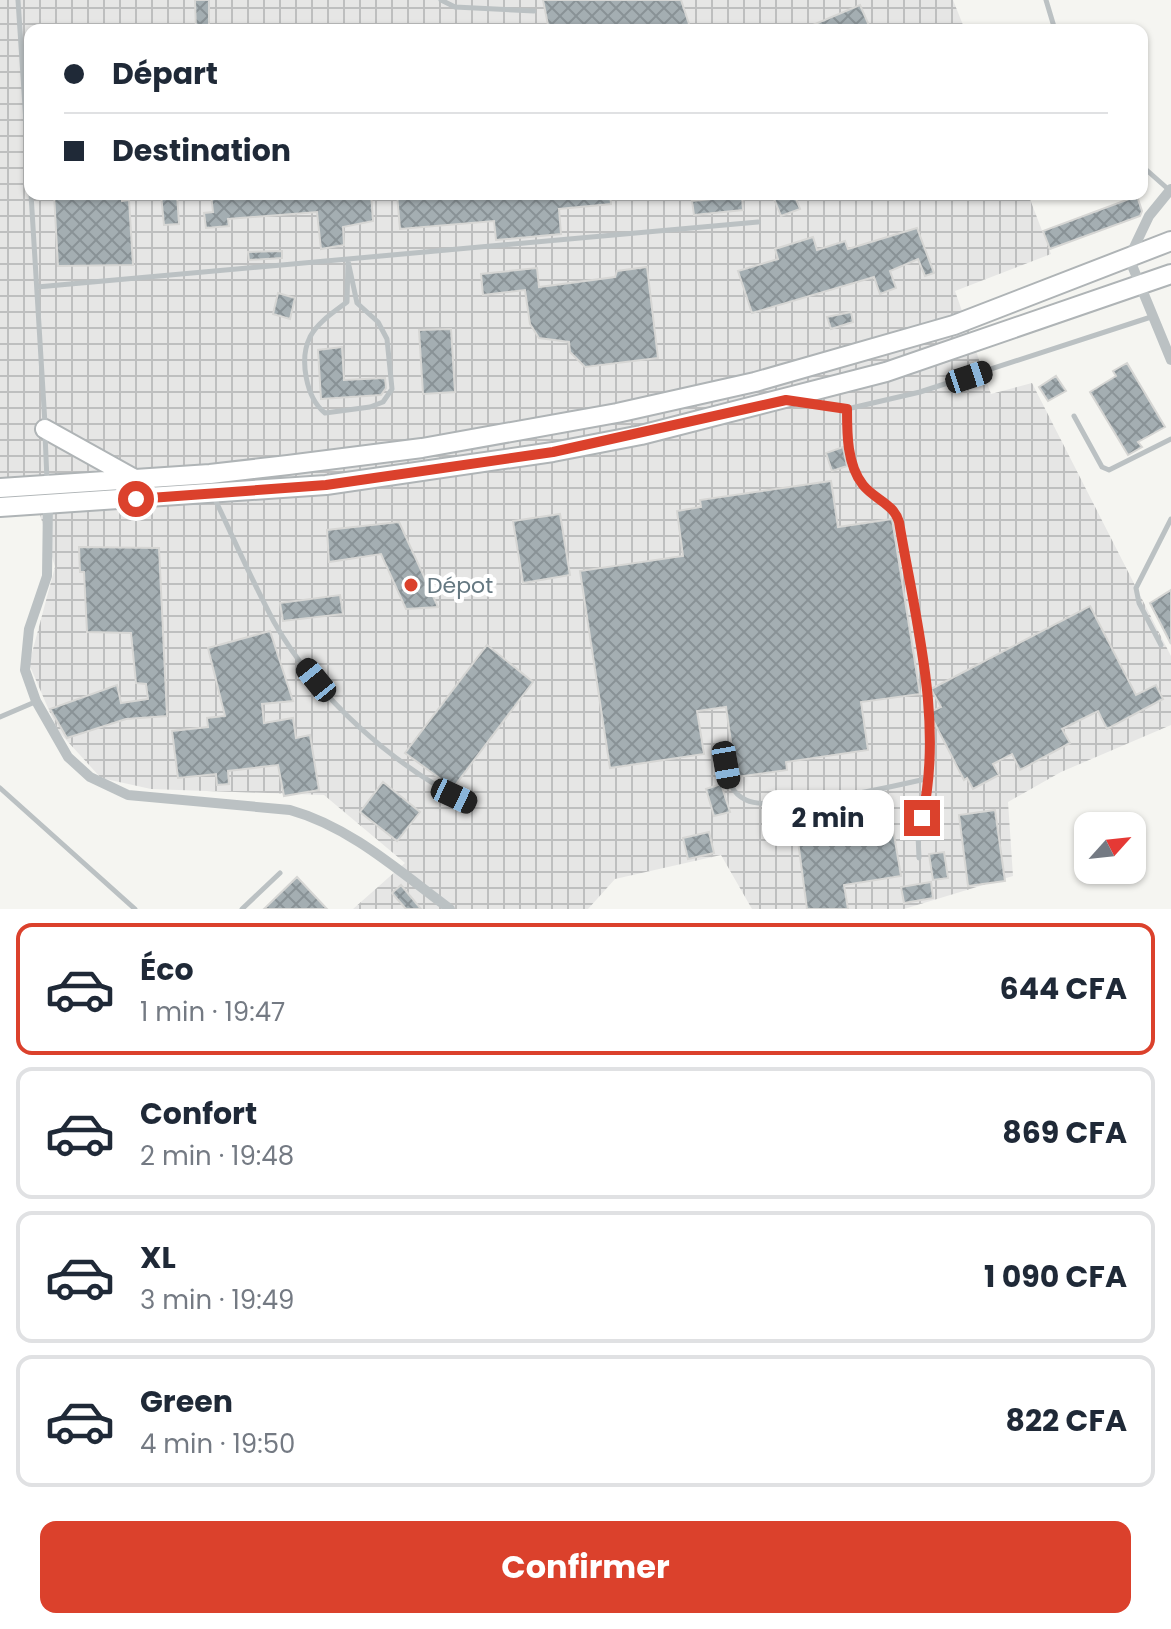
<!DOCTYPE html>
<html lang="fr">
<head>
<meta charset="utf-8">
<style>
	:root { --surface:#fff; --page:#f2f2f3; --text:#1f2937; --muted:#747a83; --line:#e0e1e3; --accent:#db412c }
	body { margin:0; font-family:Poppins,sans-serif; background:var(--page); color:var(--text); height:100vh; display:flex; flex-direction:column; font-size:30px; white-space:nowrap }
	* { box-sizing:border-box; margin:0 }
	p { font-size:26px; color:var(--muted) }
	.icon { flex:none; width:44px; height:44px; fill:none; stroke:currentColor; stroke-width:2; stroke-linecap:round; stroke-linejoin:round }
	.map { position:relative; height:909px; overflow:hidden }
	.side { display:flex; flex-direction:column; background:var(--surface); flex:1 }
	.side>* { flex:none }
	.hud { position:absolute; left:24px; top:24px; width:1124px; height:176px; border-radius:16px; box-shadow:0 2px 6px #0004; display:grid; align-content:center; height:176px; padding:0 40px; background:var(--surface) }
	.needle { width:52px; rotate:63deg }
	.fabs { position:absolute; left:1074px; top:812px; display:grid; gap:16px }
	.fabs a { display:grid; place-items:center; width:72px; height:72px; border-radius:16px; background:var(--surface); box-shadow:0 2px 6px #0004; font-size:40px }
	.end { position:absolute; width:36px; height:36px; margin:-18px; border:10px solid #db412c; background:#fff; box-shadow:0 0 0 4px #fff }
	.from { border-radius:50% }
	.bubble { position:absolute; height:56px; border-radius:16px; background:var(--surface); box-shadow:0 2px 6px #0004; font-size:26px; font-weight:700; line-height:56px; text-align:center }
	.car { position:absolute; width:24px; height:48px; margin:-24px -12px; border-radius:10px; box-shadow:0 0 6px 2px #0007; background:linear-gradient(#222 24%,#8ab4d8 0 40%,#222 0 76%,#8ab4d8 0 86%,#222 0) }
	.hud b { display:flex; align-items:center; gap:28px; height:76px; font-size:30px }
	.hud b+b { border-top:2px solid var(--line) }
	.hud i { width:20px; height:20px; background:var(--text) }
	ul { padding:14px 0 0; list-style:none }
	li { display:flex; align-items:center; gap:24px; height:132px; margin:0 16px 12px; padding:0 24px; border:4px solid var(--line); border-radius:16px }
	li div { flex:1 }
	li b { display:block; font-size:30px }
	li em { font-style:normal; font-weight:700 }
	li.current { border-color:var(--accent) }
	li>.icon { width:72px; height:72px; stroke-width:1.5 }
	.cta { display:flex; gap:16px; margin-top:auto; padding:16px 40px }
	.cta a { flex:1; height:92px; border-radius:16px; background:var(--accent); color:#fff; font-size:32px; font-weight:700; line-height:92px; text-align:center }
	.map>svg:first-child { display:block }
	.industrial { fill:url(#industrial-grid) }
	.building { fill:url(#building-cross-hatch); stroke:#d6d6d4; stroke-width:2 }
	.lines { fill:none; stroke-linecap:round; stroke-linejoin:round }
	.highway-casing { stroke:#afb4b6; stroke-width:22 }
	.lane { stroke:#bbc1c3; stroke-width:5 }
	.street { stroke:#bbc1c3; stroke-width:10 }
	.highway { stroke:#fff; stroke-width:18 }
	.route { stroke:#db412c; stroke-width:10 }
	.poi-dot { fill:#db412c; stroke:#fff; stroke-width:3 }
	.labels { text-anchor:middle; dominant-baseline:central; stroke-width:8; stroke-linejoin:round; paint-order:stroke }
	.poi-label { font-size:22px; fill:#657881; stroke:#fff; text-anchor:start }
</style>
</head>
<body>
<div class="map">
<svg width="1171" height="909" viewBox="0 0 1171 909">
	<defs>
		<pattern id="industrial-grid" width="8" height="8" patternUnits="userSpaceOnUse" patternTransform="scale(2)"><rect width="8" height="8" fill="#e6e6e5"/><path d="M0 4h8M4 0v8" fill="none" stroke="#bebfbf"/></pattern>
		<pattern id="building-cross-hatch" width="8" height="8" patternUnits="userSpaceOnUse" patternTransform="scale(2)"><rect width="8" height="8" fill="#a4aeb2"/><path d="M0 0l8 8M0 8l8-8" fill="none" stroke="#899296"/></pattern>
	</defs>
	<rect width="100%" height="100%" fill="#f5f5f1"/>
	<path class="industrial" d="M0,0H953L965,30H30V194H1028L1051,254L955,291L991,394L1032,383L1171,656V725L1061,772L1008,802L1013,876L904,909H752L721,855L615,879L588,909H353L405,863L324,795L151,789L101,778L58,731L29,664L55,567L39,511L0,514Z"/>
	<path class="building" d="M195,0H209V30H196Z
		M543,0H681L691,30H549Z
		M860,5L871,30H801Z
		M54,194H122V201L129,200L133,265L58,266Z
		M161,194H177L179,224L164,225Z
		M211,194H226V199L289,194H371L373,221L343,227L344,245L321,249L317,212L228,219L229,226L206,228L204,213L213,212Z
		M397,194H610L611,204L559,209L561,234L496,240L494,221L400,229Z
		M772,194H794L800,209L781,216Z
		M742,196L743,210L694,215L692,201Z
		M1137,196L1142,211L1140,216L1050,249L1043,231Z
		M917,228L934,273L925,276L918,259L890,271L896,288L880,294L874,277L752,313L738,271L778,259L775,249L813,237L817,250L845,241L848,249Z
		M282,251V258L249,260L248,252Z
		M647,267L658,358L585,367L570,352L569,342L539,338L530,324L525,290L483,295L481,274L537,268L539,287L615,277L617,271Z
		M278,293L295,298L290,319L273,314Z
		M851,312L853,322L831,329L827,317Z
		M451,329L455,392L423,394L419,330Z
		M342,347L344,380L385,378L386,388L381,395L321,399L318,350Z
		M1127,363L1165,427L1138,442L1142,447L1128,455L1090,392L1116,376L1113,371Z
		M1056,376L1066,391L1048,401L1039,387Z
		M843,447L847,466L832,471L826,453Z
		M831,481L838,527L892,519L920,694L861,702L868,750L786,762L787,770L736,777L726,707L697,711L704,754L610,768L580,571L683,556L677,511L701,507L700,500Z
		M560,514L570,575L523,583L513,521Z
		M399,522L438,607L406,609L381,554L329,562L327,530Z
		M79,547L159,548L167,716L126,719L67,738L50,709L117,685L121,703L148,699L146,684L136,683L131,633L87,632L84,572H80Z
		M1171,590V644L1150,603Z
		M340,595L343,614L283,621L280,603Z
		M1090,606L1136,695L1156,685L1163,699L1107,729L1098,711L1062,729L1070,743L1020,770L1012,754L993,764L999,775L973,789L967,778L964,780L933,720L932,711L941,707L931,689Z
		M270,631L293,701L262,704L264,723L293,718L296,738L310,735L319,790L284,796L278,765L228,771L229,784L217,785L216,774L178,778L172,731L208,727L207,718L225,716L208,648Z
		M487,645L533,682L453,788L405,753Z
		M383,782L420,812L397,841L360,812Z
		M721,784L730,812L714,816L706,789Z
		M995,810L1005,881L968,886L959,815Z
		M890,811L901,876L844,885L848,909H807L796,826Z
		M709,832L714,853L688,859L683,838Z
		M944,852L948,878L933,880L929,854Z
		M297,877L327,909H264Z
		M931,882L933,898L904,903L901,887Z
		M401,885L421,909H406L392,893Z"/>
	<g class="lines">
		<g class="highway-casing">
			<path id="highway" d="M45,429L133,478
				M0,488L210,474L288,465L422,448L617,413L755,382L954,325L1171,241
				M0,507L326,485L553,452L641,435L886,372L1171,274"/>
		</g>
		<path class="lane" d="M18,0L30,183
			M441,0L455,7L534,11
			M1046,0L1055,30
			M1142,166L1168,189
			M31,194L45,424
			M348,261L357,303L378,322L387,339L392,389L383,402L370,407L325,413C306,398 299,359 310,337C318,322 334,312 347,302Z
			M37,287L758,222
			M794,402L847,409L920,392L1151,317
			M1074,416L1102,467L1109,470L1171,439
			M45,434L47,480
			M213,495C233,537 252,581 274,622C317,698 395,768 473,805
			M1161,645L1139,603L1136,588L1171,519
			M0,717L35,702
			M726,765C728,780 731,793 746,800C777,814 894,786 930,778L926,692L899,522C894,504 874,499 863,485C847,465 847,434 847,409
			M0,788L135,909
			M919,858L918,835L930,778
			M242,909L280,873"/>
		<path class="street" d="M1171,189L1149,216L1129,258L1171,360
			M48,502L47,576L29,629L25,670L36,701L68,757L90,777L128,795L290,810C351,827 400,872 450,909"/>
		<use href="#highway" class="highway"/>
	</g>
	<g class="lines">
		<path class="route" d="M136,499L326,485L553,452L786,400L847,409C847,434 847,465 863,485C874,499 894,504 899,522C915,618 944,722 922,818"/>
	</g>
	<circle class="poi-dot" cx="411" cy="585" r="8"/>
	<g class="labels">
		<g class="poi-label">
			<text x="427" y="585">Dépot</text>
		</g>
	</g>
</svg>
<div class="fabs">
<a><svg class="needle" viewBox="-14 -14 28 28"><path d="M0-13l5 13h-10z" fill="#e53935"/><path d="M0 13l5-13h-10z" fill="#747a83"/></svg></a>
</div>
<i class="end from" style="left:136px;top:499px"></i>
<i class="end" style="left:922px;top:818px"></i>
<div class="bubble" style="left:762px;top:790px;width:132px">2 min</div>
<i class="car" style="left:969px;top:377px;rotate:72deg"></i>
<i class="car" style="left:316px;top:680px;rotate:321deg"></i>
<i class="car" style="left:726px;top:765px;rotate:170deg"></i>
<i class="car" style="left:454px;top:796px;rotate:115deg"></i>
<div class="hud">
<b><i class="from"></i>Départ</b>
<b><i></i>Destination</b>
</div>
</div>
<section class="side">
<ul>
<li class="current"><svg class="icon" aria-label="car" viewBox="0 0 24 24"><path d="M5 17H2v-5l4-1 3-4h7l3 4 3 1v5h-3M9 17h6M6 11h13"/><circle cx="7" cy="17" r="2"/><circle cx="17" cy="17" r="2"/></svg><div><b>Éco</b><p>1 min · 19:47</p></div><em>644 CFA</em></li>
<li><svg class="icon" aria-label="car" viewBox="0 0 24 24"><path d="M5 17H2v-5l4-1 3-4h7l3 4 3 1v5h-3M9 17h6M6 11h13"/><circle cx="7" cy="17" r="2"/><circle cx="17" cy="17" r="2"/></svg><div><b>Confort</b><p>2 min · 19:48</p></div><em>869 CFA</em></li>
<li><svg class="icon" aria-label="car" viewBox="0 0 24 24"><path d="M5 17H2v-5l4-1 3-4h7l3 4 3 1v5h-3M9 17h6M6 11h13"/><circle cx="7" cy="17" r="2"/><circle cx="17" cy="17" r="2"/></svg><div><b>XL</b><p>3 min · 19:49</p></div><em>1 090 CFA</em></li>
<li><svg class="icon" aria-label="car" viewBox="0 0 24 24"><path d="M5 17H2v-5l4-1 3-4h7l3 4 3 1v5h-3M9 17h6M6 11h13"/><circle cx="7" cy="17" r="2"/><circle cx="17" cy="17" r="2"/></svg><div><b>Green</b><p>4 min · 19:50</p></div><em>822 CFA</em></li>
</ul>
<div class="cta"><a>Confirmer</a></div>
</section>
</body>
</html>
